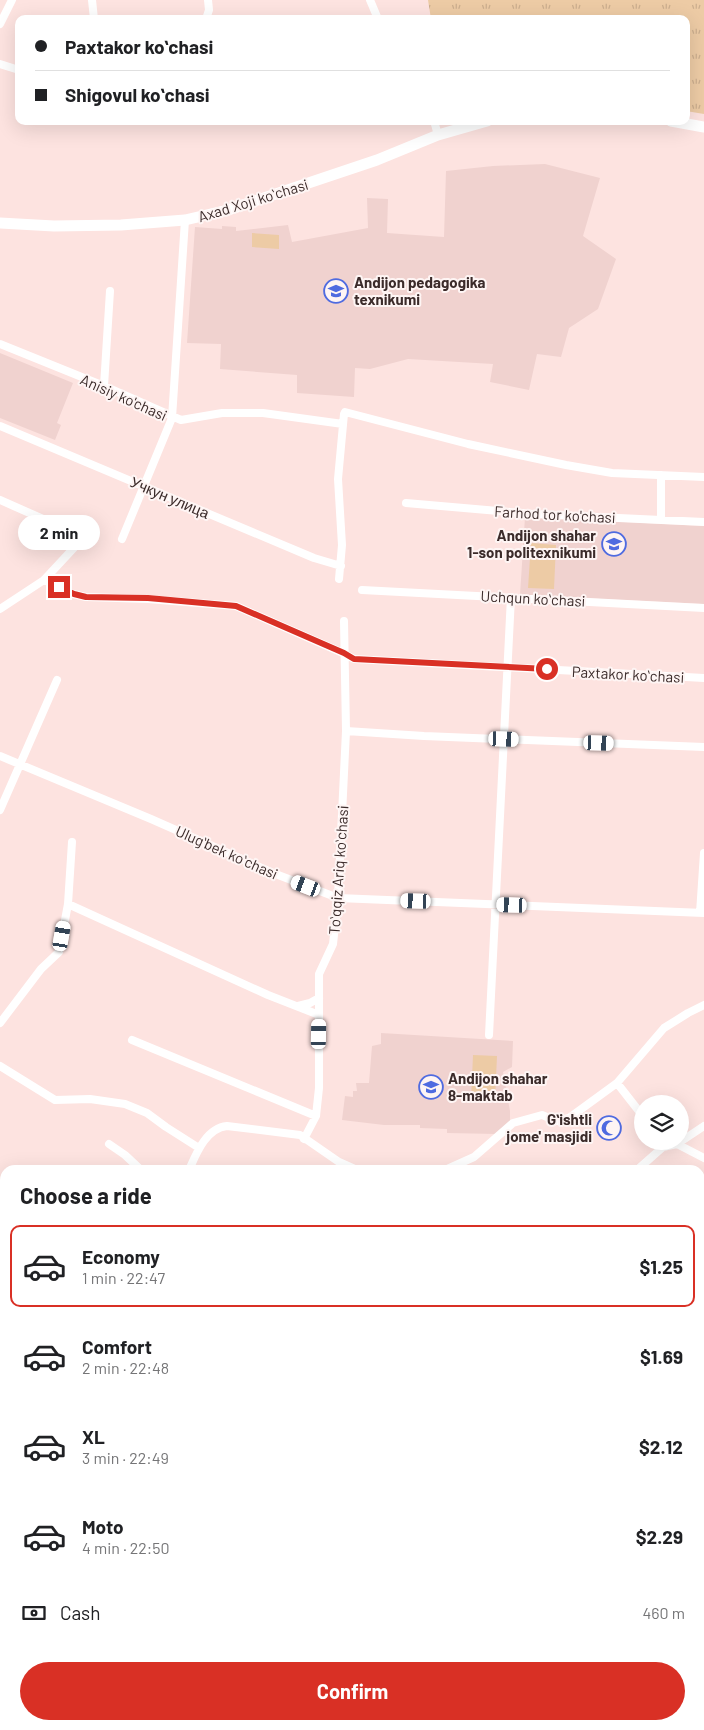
<!DOCTYPE html>
<html lang="en">
<head>
<meta charset="utf-8">
<style>
	:root { --surface:#fff; --page:#f2f2f2; --text:#202124; --muted:#757577; --line:#e0e0e0; --accent:#d93025 }
	body { margin:0; font-family:Barlow,sans-serif; background:var(--page); color:var(--text); height:100vh; display:flex; flex-direction:column; font-size:19px; white-space:nowrap }
	* { box-sizing:border-box; margin:0 }
	p { font-size:16px; color:var(--muted) }
	.icon { flex:none; width:28px; height:28px; fill:none; stroke:currentColor; stroke-width:2; stroke-linecap:round; stroke-linejoin:round }
	.map { position:relative; flex:1; overflow:hidden }
	.drawer { position:absolute; left:0px; top:1165px; width:705px; height:565px; display:flex; flex-direction:column; background:var(--surface); border-radius:15px 15px 0 0; box-shadow:0 5px 20px #0002 }
	.drawer>* { flex:none }
	.hud { position:absolute; left:15px; top:15px; width:675px; height:110px; border-radius:10px; box-shadow:0 5px 20px #0002; display:grid; align-content:center; height:110px; padding:0 20px; background:var(--surface) }
	.tools { position:absolute; left:634px; top:1095px; display:grid; gap:10px }
	.tools a { display:grid; place-items:center; width:55px; height:55px; border-radius:50%; background:var(--surface); box-shadow:0 5px 20px #0002; font-size:25px }
	.end { position:absolute; width:22px; height:22px; margin:-11px; border:6px solid #d93025; background:#fff; box-shadow:0 0 0 2px #fff }
	.from { border-radius:50% }
	.bubble { position:absolute; height:35px; border-radius:18px; background:var(--surface); box-shadow:0 5px 20px #0002; font-size:16px; font-weight:700; line-height:35px; text-align:center }
	.car { position:absolute; width:15px; height:30px; margin:-15px -8px; border-radius:6px; box-shadow:0 0 4px 1px #0007; background:linear-gradient(#fff 24%,#345 0 40%,#fff 0 76%,#345 0 86%,#fff 0) }
	.hud b { display:flex; align-items:center; gap:18px; height:48px; font-size:19px }
	.hud b+b { border-top:1px solid var(--line) }
	.hud i { width:12px; height:12px; background:var(--text) }
	ul { padding:0; list-style:none }
	li { display:flex; align-items:center; gap:15px; height:82px; margin:0 10px 8px; padding:0 10px; border:2px solid transparent; border-radius:10px }
	li div { flex:1 }
	li b { display:block; font-size:19px }
	li em { font-style:normal; font-weight:700 }
	li.current { border-color:var(--accent) }
	li>.icon { width:45px; height:45px; stroke-width:1.5 }
	h2 { padding:0 20px; font-size:22px; line-height:60px }
	.pay { display:flex; align-items:center; gap:12px; height:55px; padding:0 20px; font-size:19px }
	.pay p { margin-inline-start:auto }
	.action { display:flex; gap:10px; margin-top:auto; padding:10px 20px }
	.action a { flex:1; height:58px; border-radius:30px; background:var(--accent); color:#fff; font-size:20px; font-weight:700; line-height:58px; text-align:center }
	.map>svg:first-child { display:block }
	.built { fill:#f0d2cf }
	.grass { fill:#edcba5 }
	.cemetery { fill:url(#cemetery-stones) }
	.park { fill:url(#park-tufts) }
	.lines { fill:none; stroke-linecap:round; stroke-linejoin:round }
	.river { stroke:#dfaace; stroke-width:14 }
	.street { stroke:#fff; stroke-width:8 }
	.secondary { stroke:#fff; stroke-width:11 }
	.route { stroke:#d93025; stroke-width:6 }
	.labels { text-anchor:middle; dominant-baseline:central; stroke-width:4; stroke-linejoin:round; paint-order:stroke }
	.street-label { font-size:15px; fill:#3b2b2a; stroke:#fef5f4 }
	.poi-label { font-size:15px; font-weight:bold; fill:#3b2b2a; stroke:#fef5f4; text-anchor:start }
</style>
</head>
<body>
<div class="map">
<svg width="704" height="1730" viewBox="0 0 704 1730">
	<defs>
		<pattern id="cemetery-stones" width="16" height="16" patternUnits="userSpaceOnUse" patternTransform="scale(1.25)"><rect width="16" height="16" fill="#edcba5"/><path d="M2 7V4a2 2 0 0 1 4 0v3zM10 15v-3a2 2 0 0 1 4 0v3z" fill="#ccae8e"/></pattern>
		<pattern id="park-tufts" width="24" height="20" patternUnits="userSpaceOnUse" patternTransform="scale(1.25)"><rect width="24" height="20" fill="#edcba5"/><path d="M3 7l-1-3M5 7V3M7 7l1-3M15 17l-1-3M17 17v-4M19 17l1-3" fill="none" stroke="#ccae8e"/></pattern>
	</defs>
	<rect width="100%" height="100%" fill="#fde3e0"/>
	<path class="built" d="M545,164L600,178L583,236L616,259L598,309L569,328L561,357L537,354L529,390L490,382L493,364L408,359L370,369L355,368L354,397L297,393V375L220,369L221,344L187,343L195,227L222,229V226L236,227V231L288,225L292,242L368,228L367,198L388,199L387,233L444,237L446,171L493,166Z
		M0,353L73,383L57,423L61,425L55,440L0,418Z
		M525,517L704,526V604L520,595Z
		M381,1033L513,1041L512,1067L503,1072L510,1111V1122L496,1134L447,1133V1129L420,1128V1125H384L342,1120L345,1096L353,1097V1091H357L356,1083H369L372,1046L381,1044Z
		M700,1542H704V1685L700,1686Z"/>
	<path class="grass" d="M252,233L279,235V249L252,247Z
		M531,543L556,545L554,589L528,588Z
		M473,1055L497,1056L495,1101L471,1100Z"/>
	<path class="cemetery" d="M0,1704L5,1706V1725H69L86,1730H0Z"/>
	<path class="park" d="M428,0H704V114L686,111V19H431Z"/>
	<g class="lines">
		<path class="river" d="M0,1284L5,1286
			M700,1706L704,1705
			M545,1725L555,1730
			M646,1730L656,1725"/>
		<path class="street" d="M92,0L94,19
			M370,0L378,19
			M206,19L209,10L208,0
			M0,24L12,0
			M0,64L19,70
			M434,121L438,135
			M0,344L104,386L181,420L222,413H263L343,424
			M104,386L110,291
			M0,426L314,558L341,566
			M661,475V519
			M0,500L84,537L44,580L0,609
			M406,503L533,514L704,522
			M122,539L172,418L185,220
			M339,579L342,545L338,479L344,414L345,412L468,444L566,465L612,473L704,477
			M44,580L73,594L86,597L148,599L236,606L343,653L354,659L704,678
			M362,590L704,608
			M346,731L424,736L704,747
			M0,756L151,819L273,873L338,898L704,913
			M0,810L57,680
			M68,904L268,995L319,1015
			M700,913L704,853
			M298,1006L310,1003L319,998
			M0,1023L41,969L59,952L68,904L72,842
			M489,1035L511,597
			M132,1040L316,1116
			M0,1066L55,1100L90,1099L125,1104L147,1113L166,1127L199,1148
			M617,1083L642,1115
			M304,1139L316,1116L319,1088V974L333,944L338,898L346,731L344,621
			M109,1144L125,1155L141,1170
			M677,1144L704,1158
			M189,1170C196,1154 206,1128 227,1126L300,1135L339,1162L357,1170
			M445,1170L474,1157L513,1123L542,1115L557,1121L569,1118L617,1083L664,1028L688,1013L704,1005
			M637,1170L663,1147L677,1144L704,1126
			M0,1195L5,1197
			M700,1259L704,1262
			M0,1374L5,1376
			M700,1377H704
			M700,1474H704
			M700,1528H704
			M0,1698L5,1700
			M82,1725L98,1730
			M152,1725L171,1730
			M121,1730L122,1725
			M369,1730V1725"/>
		<path class="secondary" d="M671,121L704,127
			M0,223L54,226L121,225L185,220L228,210L377,160L438,135L487,121
			M0,1454L5,1455
			M0,1633L5,1627
			M485,1725L492,1730"/>
	</g>
	<g class="lines">
		<path class="route" d="M59,587L74,594L86,597L148,598L236,606L344,653L354,659L547,669"/>
	</g>
	<defs>
		<g id="university-ring" transform="scale(1.25)"><circle r="9.5" fill="#fef5f4" stroke="#4f6be0" stroke-width="1.5"/><path d="M0-5L7-2L0 1L-7-2ZM-4 1L0 2.5L4 1V4Q0 6-4 4Z" fill="#4f6be0"/></g>
		<g id="school-ring" transform="scale(1.25)"><circle r="9.5" fill="#fef5f4" stroke="#4f6be0" stroke-width="1.5"/><path d="M0-5L7-2L0 1L-7-2ZM-4 1L0 2.5L4 1V4Q0 6-4 4Z" fill="#4f6be0"/></g>
		<g id="mosque-ring" transform="scale(1.25)"><circle r="9.5" fill="#fef5f4" stroke="#4f6be0" stroke-width="1.5"/><path d="M3.5-4.9A6 6 0 1 0 3.5 4.9A5 5 0 1 1 3.5-4.9Z" fill="#4f6be0"/></g>
	</defs>
	<g fill-rule="evenodd">
		<use href="#university-ring" x="336" y="291"/>
		<use href="#university-ring" x="614" y="544"/>
		<use href="#school-ring" x="431" y="1087"/>
		<use href="#mosque-ring" x="609" y="1128"/>
	</g>
	<g class="labels">
		<g class="street-label">
			<text transform="translate(253 200) rotate(-17)">Axad Xoji koʻchasi</text>
			<text transform="translate(124 397) rotate(24)">Anisiy ko'chasi</text>
			<text transform="translate(170 497) rotate(23)">Учкун улица</text>
			<text transform="translate(555 514) rotate(3)">Farhod tor ko'chasi</text>
			<text transform="translate(533 598) rotate(3)">Uchqun koʻchasi</text>
			<text transform="translate(628 674) rotate(3)">Paxtakor koʻchasi</text>
			<text transform="translate(227 852) rotate(24)">Ulugʻbek koʻchasi</text>
			<text transform="translate(338 870) rotate(-86)">Toʻqqiz Ariq koʻchasi</text>
		</g>
		<g class="poi-label">
			<text x="354" y="282">Andijon pedagogika<tspan x="354" dy="17">texnikumi</tspan></text>
			<text x="596" y="535" text-anchor="end">Andijon shahar<tspan x="596" dy="17">1-son politexnikumi</tspan></text>
			<text x="448" y="1078">Andijon shahar<tspan x="448" dy="17">8-maktab</tspan></text>
			<text x="592" y="1119" text-anchor="end">Gʻishtli<tspan x="592" dy="17">jome' masjidi</tspan></text>
		</g>
	</g>
</svg>
<div class="tools">
<a><svg class="icon" aria-label="layers" viewBox="0 0 24 24"><path d="M12 4l9 5-9 5-9-5zM3 14l9 5 9-5"/></svg></a>
</div>
<i class="end from" style="left:547px;top:669px"></i>
<i class="end" style="left:59px;top:587px"></i>
<div class="bubble" style="left:18px;top:515px;width:82px">2 min</div>
<i class="car" style="left:504px;top:739px;rotate:92deg"></i>
<i class="car" style="left:599px;top:743px;rotate:92deg"></i>
<i class="car" style="left:306px;top:886px;rotate:291deg"></i>
<i class="car" style="left:416px;top:901px;rotate:272deg"></i>
<i class="car" style="left:512px;top:905px;rotate:272deg"></i>
<i class="car" style="left:62px;top:936px;rotate:10deg"></i>
<i class="car" style="left:319px;top:1034px;rotate:1deg"></i>
<div class="hud">
<b><i class="from"></i>Paxtakor koʻchasi</b>
<b><i></i>Shigovul koʻchasi</b>
</div>
<section class="drawer">
<h2>Choose a ride</h2>
<ul>
<li class="current"><svg class="icon" aria-label="car" viewBox="0 0 24 24"><path d="M5 17H2v-5l4-1 3-4h7l3 4 3 1v5h-3M9 17h6M6 11h13"/><circle cx="7" cy="17" r="2"/><circle cx="17" cy="17" r="2"/></svg><div><b>Economy</b><p>1 min · 22:47</p></div><em>$1.25</em></li>
<li><svg class="icon" aria-label="car" viewBox="0 0 24 24"><path d="M5 17H2v-5l4-1 3-4h7l3 4 3 1v5h-3M9 17h6M6 11h13"/><circle cx="7" cy="17" r="2"/><circle cx="17" cy="17" r="2"/></svg><div><b>Comfort</b><p>2 min · 22:48</p></div><em>$1.69</em></li>
<li><svg class="icon" aria-label="car" viewBox="0 0 24 24"><path d="M5 17H2v-5l4-1 3-4h7l3 4 3 1v5h-3M9 17h6M6 11h13"/><circle cx="7" cy="17" r="2"/><circle cx="17" cy="17" r="2"/></svg><div><b>XL</b><p>3 min · 22:49</p></div><em>$2.12</em></li>
<li><svg class="icon" aria-label="car" viewBox="0 0 24 24"><path d="M5 17H2v-5l4-1 3-4h7l3 4 3 1v5h-3M9 17h6M6 11h13"/><circle cx="7" cy="17" r="2"/><circle cx="17" cy="17" r="2"/></svg><div><b>Moto</b><p>4 min · 22:50</p></div><em>$2.29</em></li>
</ul>
<div class="pay"><svg class="icon" aria-label="cash" viewBox="0 0 24 24"><path d="M3 7h18v10H3z"/><circle cx="12" cy="12" r="2"/></svg>Cash<p>460 m</p></div>
<div class="action"><a>Confirm</a></div>
</section>
</div>
</body>
</html>
